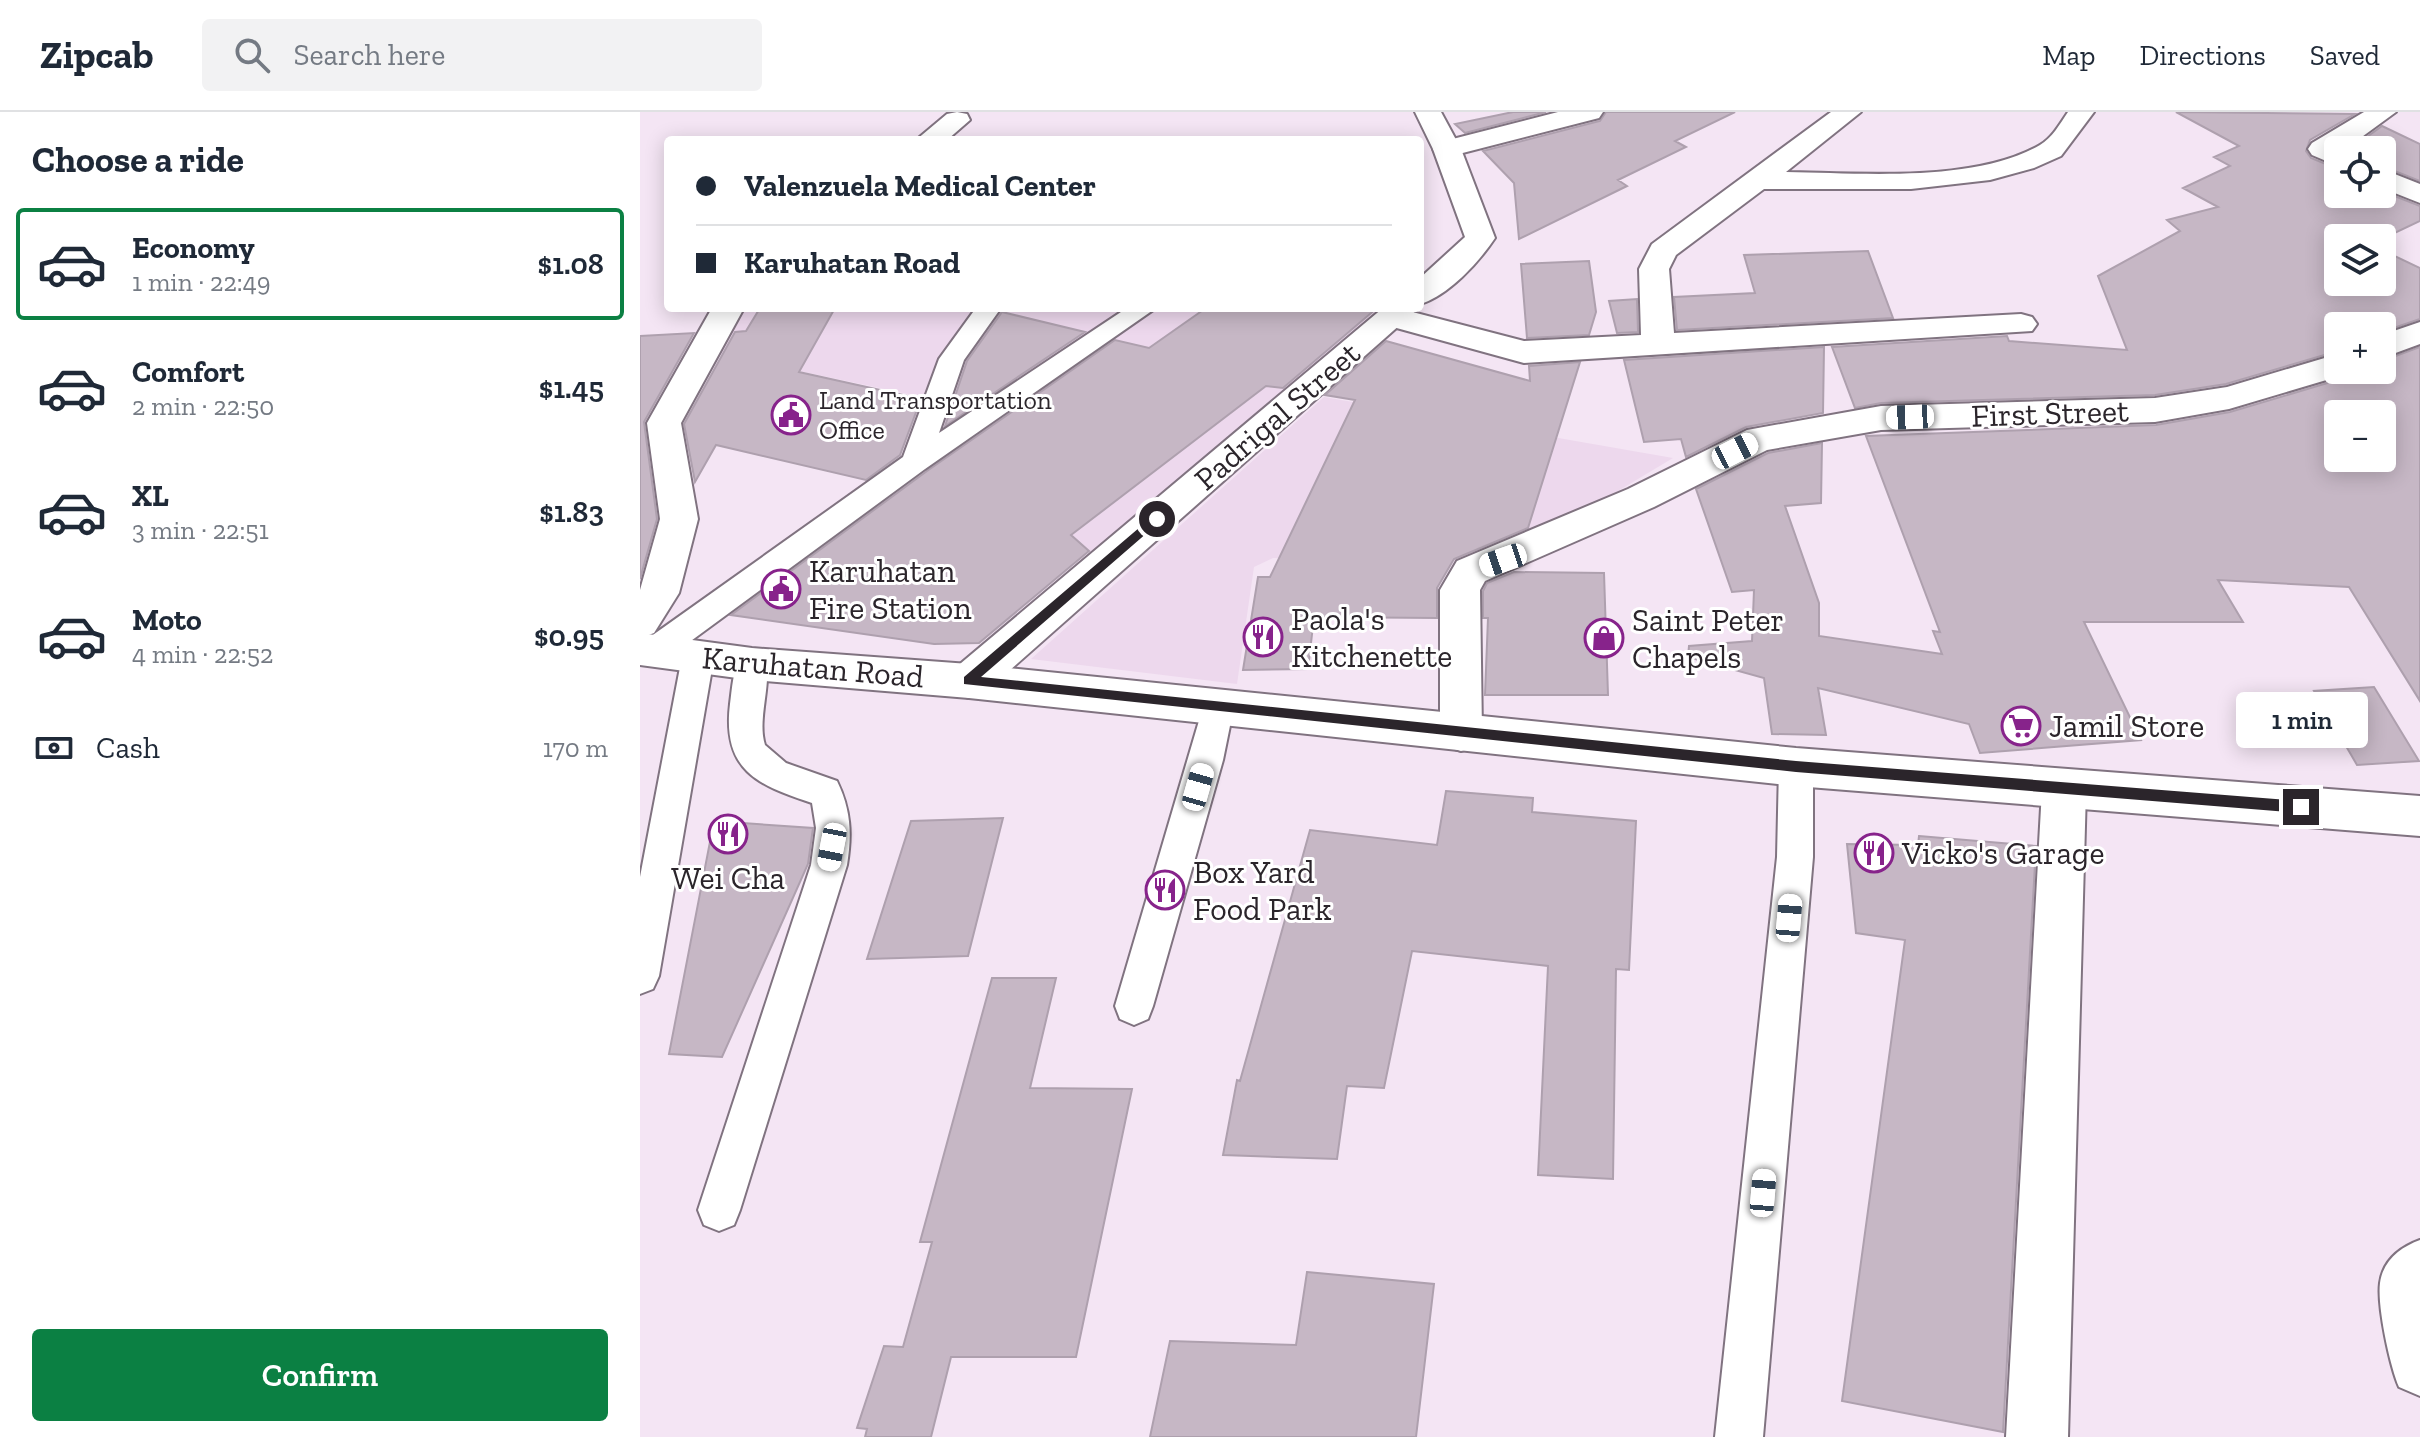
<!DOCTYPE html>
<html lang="en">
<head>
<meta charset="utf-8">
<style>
	:root { --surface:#fff; --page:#f2f2f3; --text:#1f2937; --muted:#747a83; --line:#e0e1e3; --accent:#0b8043 }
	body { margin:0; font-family:"Zilla Slab",serif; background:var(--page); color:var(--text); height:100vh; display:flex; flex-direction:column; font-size:30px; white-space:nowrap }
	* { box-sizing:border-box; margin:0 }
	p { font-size:26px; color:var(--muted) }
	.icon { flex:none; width:44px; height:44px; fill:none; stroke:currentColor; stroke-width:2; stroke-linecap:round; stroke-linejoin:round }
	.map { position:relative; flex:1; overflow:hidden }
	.details { display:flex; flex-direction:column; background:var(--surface); width:640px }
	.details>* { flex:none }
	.top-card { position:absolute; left:24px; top:24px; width:760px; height:176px; border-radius:8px; box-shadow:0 4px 20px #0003; display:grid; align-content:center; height:176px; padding:0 32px; background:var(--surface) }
	.controls { position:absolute; left:1684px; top:24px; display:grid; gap:16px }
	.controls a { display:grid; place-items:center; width:72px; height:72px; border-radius:8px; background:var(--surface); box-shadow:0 4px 20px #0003; font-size:40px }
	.end { position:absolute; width:36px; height:36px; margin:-18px; border:10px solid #2b252b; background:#fff; box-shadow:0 0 0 4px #fff }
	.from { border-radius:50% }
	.bubble { position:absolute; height:56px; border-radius:8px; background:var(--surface); box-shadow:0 4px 20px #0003; font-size:26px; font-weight:600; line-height:56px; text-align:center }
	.car { position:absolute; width:24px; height:48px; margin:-24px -12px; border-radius:10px; box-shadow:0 0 6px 2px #0007; background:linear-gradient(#fff 24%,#345 0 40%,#fff 0 76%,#345 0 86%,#fff 0) }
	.top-card b { display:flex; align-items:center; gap:28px; height:76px; font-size:30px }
	.top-card b+b { border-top:2px solid var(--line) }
	.top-card i { width:20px; height:20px; background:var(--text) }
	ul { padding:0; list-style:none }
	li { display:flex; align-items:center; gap:24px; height:112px; margin:0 16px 12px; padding:0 16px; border:4px solid transparent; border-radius:8px }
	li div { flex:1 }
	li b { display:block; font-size:30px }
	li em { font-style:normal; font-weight:600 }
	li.active { border-color:var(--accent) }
	li>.icon { width:72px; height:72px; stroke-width:1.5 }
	h2 { padding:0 32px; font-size:36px; line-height:96px }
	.pay { display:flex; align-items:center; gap:20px; height:88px; padding:0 32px; font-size:30px }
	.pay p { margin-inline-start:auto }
	.button { display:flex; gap:16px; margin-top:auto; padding:16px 32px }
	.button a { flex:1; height:92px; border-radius:8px; background:var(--accent); color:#fff; font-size:32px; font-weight:600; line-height:92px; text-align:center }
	header { display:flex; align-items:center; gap:48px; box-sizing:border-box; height:112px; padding:0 40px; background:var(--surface); border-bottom:2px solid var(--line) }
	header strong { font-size:38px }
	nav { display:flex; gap:44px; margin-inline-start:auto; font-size:28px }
	.search { width:560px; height:72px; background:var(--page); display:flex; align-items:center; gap:20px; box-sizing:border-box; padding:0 28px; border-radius:8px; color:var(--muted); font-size:30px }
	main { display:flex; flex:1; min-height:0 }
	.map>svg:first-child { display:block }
	.built { fill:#edd8ed }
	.building { fill:#c6b7c5; stroke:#aea0ae; stroke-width:2; fill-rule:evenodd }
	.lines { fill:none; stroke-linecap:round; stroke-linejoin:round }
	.service-casing { stroke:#807380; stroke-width:4 }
	.minor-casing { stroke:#807380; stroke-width:4 }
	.tertiary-casing { stroke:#807380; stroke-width:4 }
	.secondary-casing { stroke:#807380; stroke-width:4 }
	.service { fill:#fff; fill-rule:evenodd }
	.minor { fill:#fff; fill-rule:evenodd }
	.tertiary { fill:#fff; fill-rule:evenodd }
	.secondary { fill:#fff; fill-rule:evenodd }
	.route { fill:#2b252b }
	.labels { text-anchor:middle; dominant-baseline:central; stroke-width:6; stroke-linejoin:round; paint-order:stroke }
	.far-poi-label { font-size:26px; fill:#2b252b; stroke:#fff; text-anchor:start }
	.street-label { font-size:32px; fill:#2b252b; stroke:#fff }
	.poi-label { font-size:32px; fill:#2b252b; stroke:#fff; text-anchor:start }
</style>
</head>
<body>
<header>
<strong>Zipcab</strong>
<div class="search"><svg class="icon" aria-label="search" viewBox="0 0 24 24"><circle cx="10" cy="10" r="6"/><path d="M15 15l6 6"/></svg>Search here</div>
<nav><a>Map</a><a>Directions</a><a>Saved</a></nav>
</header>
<main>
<section class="details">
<h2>Choose a ride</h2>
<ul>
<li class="active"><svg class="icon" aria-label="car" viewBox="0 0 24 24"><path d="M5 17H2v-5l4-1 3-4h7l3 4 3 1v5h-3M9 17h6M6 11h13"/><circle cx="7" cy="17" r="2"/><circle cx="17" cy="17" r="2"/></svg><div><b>Economy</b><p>1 min · 22:49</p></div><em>$1.08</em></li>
<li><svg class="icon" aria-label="car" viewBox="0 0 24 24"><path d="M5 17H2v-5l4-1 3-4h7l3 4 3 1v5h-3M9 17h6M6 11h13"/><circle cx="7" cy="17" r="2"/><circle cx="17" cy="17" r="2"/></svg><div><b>Comfort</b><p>2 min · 22:50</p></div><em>$1.45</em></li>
<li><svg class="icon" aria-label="car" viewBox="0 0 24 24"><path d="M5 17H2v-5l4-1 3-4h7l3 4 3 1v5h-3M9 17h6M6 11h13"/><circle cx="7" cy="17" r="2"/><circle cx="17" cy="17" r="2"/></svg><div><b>XL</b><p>3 min · 22:51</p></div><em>$1.83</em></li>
<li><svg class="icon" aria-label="car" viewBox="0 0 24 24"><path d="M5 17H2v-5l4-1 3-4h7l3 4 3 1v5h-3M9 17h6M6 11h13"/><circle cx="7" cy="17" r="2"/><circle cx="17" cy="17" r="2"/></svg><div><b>Moto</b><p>4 min · 22:52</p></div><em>$0.95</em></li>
</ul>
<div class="pay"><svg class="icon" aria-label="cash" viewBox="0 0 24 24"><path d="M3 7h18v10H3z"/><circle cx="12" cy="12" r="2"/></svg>Cash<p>170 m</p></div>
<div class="button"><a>Confirm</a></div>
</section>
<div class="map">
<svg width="1780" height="1325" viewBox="0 0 1780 1325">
	<rect width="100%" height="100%" fill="#f4e5f4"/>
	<path class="built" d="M98,196H742L451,441L417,410L307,342L268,282L73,241Z
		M684,285L1033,346L893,430L833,449L633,446L614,455L597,572L391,547Z"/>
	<path class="building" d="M873,0H906L825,21L815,12Z
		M966,0H1095L1035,29L1046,35L978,68L987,74L879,127L874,71L843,39L960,9Z
		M1536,0L1715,2L1670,28L1666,39L1671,46L1698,57V82L1742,79L1780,94V109L1742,127L1698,126V170H1742V138L1780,156V207L1742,220V214H1698V239L1586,272L1515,283L1241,291L1215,296L1192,235L1367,224L1369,229L1487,238L1458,164L1540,119L1527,108L1578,95L1543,76L1590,54L1574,45L1599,34Z
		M1742,14L1780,32V69L1742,54V38H1709Z
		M1228,139L1253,206L1037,218L1034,185L1115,181L1104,143Z
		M949,149L956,200L949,223L887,226L881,152Z
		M997,187L998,220L977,221L969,189Z
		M120,196H195L159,260L281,287L260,343L226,368L76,333L55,370L44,312L95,220L106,219Z
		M566,196H737L643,276L626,274L431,423L449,439L339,531L294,532L91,503L287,359L475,228L509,236Z
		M362,200L445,220L305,314L327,249Z
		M54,221L4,310L17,407L0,467V224Z
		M746,229L890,269L889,254L940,250L888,416L814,447L797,476V506L674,505L668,557L603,558L618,465H630L715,288L685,283Z
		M1184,235L1183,301L1106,315L1046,345L1041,327L1004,330L984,248Z
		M1780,235V589L1709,475L1578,468L1603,510H1444L1501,628L1340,641L1329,612L1178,576L1186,623L1132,622L1124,566L1048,545L1049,534L1112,529L1114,478L1092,480L1056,377L1128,341L1182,331L1181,391L1145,394L1179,491V524L1302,542L1293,519L1300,520L1226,324L1516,313L1590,300L1711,264L1714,258H1742V249ZM1698,302H1742V346H1698Z
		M874,460L964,461L968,583H845L848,506H843V479L847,471Z
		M1734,575L1779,649L1717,653L1674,579Z
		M806,679L893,686L892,700L996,709L989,858L976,857L973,1067L898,1063L908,854L772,839L744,976L707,974L697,1047L583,1043L597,968L600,969L670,718L797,733Z
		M363,706L328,844L227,847L271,709Z
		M74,709L173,716L168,752L82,945L29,942Z
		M1279,724L1396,734L1363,1320L1202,1289L1265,828L1216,821L1207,732L1278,733Z
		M352,866H416L390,976L492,977L436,1245H311L291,1325H225L227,1317L217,1316L244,1234L263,1235L292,1130H280Z
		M667,1160L794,1172L776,1325H510L530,1229L656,1233Z"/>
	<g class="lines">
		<g class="service-casing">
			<path id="service" d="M336,196H361L324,248L299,321L487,196H516L285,357L25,548L14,552L3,548L0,536L3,530L263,345L299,247Z
				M58,532L69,536L74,545L19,864L13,877L0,882V765L42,545L47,536Z
				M112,539L123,543C135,565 116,605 125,633L146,651L197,669C211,698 212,722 207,753L100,1098L94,1113L79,1119L64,1113L58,1098L171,753L176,716L172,691C117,673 82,658 90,592C92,576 93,558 101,543Z
				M578,581L590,585L594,594L583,648L513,894L508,907L494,913L480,907L475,894L566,585Z
				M1156,641L1168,645L1173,655V745L1123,1325H1075L1137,745L1139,655L1144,645Z"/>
		</g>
		<g class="minor-casing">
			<path id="minor" d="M317,0L327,2L330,8L307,28H276L307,2Z
				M918,0H963L959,6L807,45L797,43L793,37L797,31Z
				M1191,0H1221L1146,60C1221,61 1334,71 1400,33C1412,26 1420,12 1428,0H1454L1421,44L1394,56L1350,68L1271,77H1124L1036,143L1029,157L1034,221L1381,202L1392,205L1397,212L1392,219L884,251L742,212L737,205L742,198L757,196L884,229L1001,223L999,157L1012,132Z
				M1724,0H1756L1704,38H1698V54L1672,43L1668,37L1672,31Z
				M1742,57L1780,72V91L1742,76Z
				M72,196H104L41,311L58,407L39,481L14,521L0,526V478L20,407L7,311Z
				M1780,210V232L1742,246V223Z
				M1698,242V258H1711L1710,261L1589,297L1515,310L1241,318L1127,338L1014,395L845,469L840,478L842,621L836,634L821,639L806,634L800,621V478L817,449L988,377L1107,318L1241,294L1515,286L1587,275Z
				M1424,659L1440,664L1446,678L1428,1325H1366L1402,678L1408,664Z
				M1780,1128V1284L1759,1275C1750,1254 1737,1194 1740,1171C1743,1148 1761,1135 1780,1128Z"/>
		</g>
		<g class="tertiary-casing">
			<path id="tertiary" d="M775,0H801L821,37L855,126C839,150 808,184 780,192V166L825,125L793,37Z
				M743,196H779L344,581L329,586L314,581L308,569L314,557Z"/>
		</g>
		<g class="secondary-casing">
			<path id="secondary" d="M0,521L112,536L329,552L1156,636L1780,684V724L1156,674L329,586L112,568L0,553Z"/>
		</g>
		<use href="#service" class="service"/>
		<use href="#minor" class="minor"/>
		<use href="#tertiary" class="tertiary"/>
		<use href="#secondary" class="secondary"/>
	</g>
	<path class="route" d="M513,404L523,407L341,565L1156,649L1661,689L1668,695L1661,701L1156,660L324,572V565Z"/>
	<defs>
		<g id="civic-ring" transform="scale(2)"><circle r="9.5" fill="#fff" stroke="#87238b" stroke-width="1.5"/><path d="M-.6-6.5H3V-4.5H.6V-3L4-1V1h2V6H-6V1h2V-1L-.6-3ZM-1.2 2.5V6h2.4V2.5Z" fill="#87238b"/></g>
		<g id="restaurant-ring" transform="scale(2)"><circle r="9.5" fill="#fff" stroke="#87238b" stroke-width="1.5"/><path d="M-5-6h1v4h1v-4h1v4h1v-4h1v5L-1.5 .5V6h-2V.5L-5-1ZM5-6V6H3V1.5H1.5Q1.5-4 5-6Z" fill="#87238b"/></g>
		<g id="shop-ring" transform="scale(2)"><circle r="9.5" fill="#fff" stroke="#87238b" stroke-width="1.5"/><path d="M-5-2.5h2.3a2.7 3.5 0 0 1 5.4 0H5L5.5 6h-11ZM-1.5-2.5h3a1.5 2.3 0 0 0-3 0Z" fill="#87238b"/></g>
		<g id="supermarket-ring" transform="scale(2)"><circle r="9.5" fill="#fff" stroke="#87238b" stroke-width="1.5"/><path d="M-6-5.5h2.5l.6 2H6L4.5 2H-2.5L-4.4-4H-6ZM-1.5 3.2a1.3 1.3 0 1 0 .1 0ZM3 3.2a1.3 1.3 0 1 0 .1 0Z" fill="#87238b"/></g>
	</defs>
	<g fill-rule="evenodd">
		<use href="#civic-ring" x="151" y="303"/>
		<use href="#civic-ring" x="141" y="477"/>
		<use href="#restaurant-ring" x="623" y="525"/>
		<use href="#shop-ring" x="964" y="526"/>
		<use href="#supermarket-ring" x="1381" y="614"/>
		<use href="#restaurant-ring" x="88" y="722"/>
		<use href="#restaurant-ring" x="1234" y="741"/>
		<use href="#restaurant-ring" x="525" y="778"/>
	</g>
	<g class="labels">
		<g class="far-poi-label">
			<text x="179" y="288">Land Transportation<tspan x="179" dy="30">Office</tspan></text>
		</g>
		<g class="street-label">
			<text transform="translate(1410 301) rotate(-2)">First Street</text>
			<text transform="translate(637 304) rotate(-41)">Padrigal Street</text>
			<text transform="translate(173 555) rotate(5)">Karuhatan Road</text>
		</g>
		<g class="poi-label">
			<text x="169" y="459">Karuhatan<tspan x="169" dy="37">Fire Station</tspan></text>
			<text x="651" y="507">Paola's<tspan x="651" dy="37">Kitchenette</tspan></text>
			<text x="992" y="508">Saint Peter<tspan x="992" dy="37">Chapels</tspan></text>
			<text x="1409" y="614">Jamil Store</text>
			<text x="1262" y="741">Vicko's Garage</text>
			<text x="553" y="760">Box Yard<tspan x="553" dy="37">Food Park</tspan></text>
			<text x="88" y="766" text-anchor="middle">Wei Cha</text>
		</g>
	</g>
</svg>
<div class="controls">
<a><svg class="icon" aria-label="locate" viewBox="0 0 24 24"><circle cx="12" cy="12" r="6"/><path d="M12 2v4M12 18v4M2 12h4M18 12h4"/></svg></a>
<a><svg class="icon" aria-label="layers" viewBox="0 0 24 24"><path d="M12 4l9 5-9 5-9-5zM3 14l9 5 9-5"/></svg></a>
<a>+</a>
<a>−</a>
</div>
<i class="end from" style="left:517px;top:407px"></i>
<i class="end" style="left:1661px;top:695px"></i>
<div class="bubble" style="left:1596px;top:580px;width:132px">1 min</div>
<i class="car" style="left:1270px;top:305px;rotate:268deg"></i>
<i class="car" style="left:1095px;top:339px;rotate:63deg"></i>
<i class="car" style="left:863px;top:448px;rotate:251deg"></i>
<i class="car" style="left:558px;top:675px;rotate:16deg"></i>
<i class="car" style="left:192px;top:735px;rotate:191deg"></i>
<i class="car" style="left:1149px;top:806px;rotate:5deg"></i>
<i class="car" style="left:1123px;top:1081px;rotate:5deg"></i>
<div class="top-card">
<b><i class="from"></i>Valenzuela Medical Center</b>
<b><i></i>Karuhatan Road</b>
</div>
</div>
</main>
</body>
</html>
